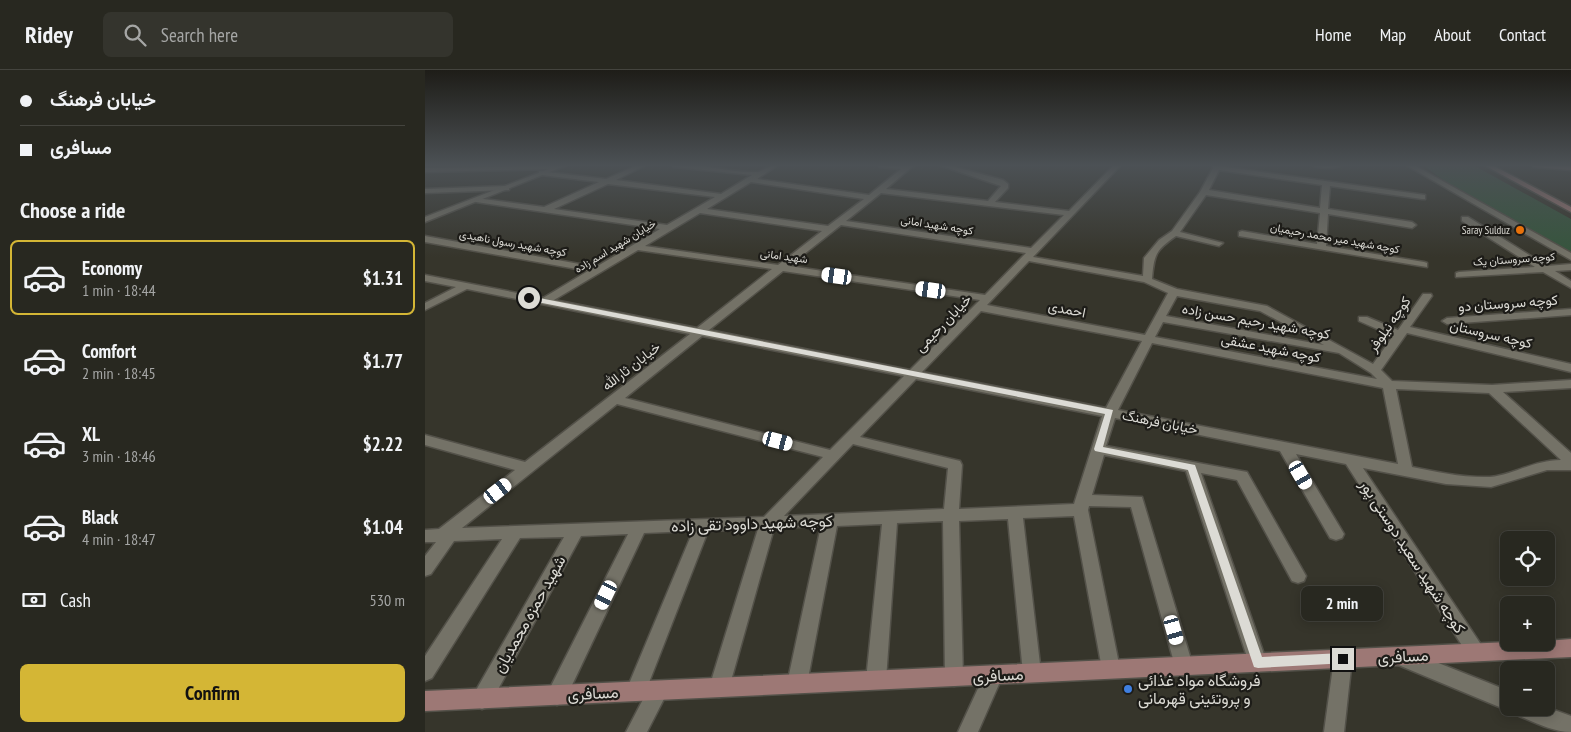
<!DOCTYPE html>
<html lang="en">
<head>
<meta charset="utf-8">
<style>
	:root { --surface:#282820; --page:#34342d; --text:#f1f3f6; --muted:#a5a6a5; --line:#44443e; --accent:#d4b635 }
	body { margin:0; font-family:"PT Sans Narrow",Vazirmatn,sans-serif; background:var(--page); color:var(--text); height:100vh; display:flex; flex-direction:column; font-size:19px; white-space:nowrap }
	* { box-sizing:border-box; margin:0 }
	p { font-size:16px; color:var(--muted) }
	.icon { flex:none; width:28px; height:28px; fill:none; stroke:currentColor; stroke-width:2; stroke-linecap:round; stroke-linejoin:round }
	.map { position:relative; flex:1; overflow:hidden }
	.side { display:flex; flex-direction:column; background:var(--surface); width:425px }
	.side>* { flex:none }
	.top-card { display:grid; align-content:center; height:110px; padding:0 20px; background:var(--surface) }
	.controls { position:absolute; left:1075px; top:461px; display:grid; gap:10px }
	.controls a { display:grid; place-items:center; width:55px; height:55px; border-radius:8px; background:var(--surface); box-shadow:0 2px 12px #0003,0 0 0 1px var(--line); font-size:25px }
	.end { position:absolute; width:22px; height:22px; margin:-11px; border:6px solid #dcdbd5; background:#111; box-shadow:0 0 0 2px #111 }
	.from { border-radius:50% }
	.bubble { position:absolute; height:35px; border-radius:8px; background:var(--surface); box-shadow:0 2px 12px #0003,0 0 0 1px var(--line); font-size:16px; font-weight:800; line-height:35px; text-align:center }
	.car { position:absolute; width:15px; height:30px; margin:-15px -8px; border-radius:6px; box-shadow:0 0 4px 1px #0007; background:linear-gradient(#fff 24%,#345 0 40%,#fff 0 76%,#345 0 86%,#fff 0) }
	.top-card b { display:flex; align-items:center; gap:18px; height:48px; font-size:19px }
	.top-card b+b { border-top:1px solid var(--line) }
	.top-card i { width:12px; height:12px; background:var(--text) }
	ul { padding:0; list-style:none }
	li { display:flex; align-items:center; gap:15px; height:75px; margin:0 10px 8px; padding:0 10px; border:2px solid transparent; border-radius:8px }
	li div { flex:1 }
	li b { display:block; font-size:19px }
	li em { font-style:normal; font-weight:800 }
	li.active { border-color:var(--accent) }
	li>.icon { width:45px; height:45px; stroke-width:1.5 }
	h2 { padding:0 20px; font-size:22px; line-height:60px }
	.pay { display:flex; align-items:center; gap:12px; height:55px; padding:0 20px; font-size:19px }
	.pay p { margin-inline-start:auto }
	.primary-button { display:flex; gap:10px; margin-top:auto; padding:10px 20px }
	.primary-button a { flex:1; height:58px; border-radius:8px; background:var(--accent); color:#111; font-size:20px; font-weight:800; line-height:58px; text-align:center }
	header { display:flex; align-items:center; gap:30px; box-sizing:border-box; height:70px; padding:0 25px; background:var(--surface); border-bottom:1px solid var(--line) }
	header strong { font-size:24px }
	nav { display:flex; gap:28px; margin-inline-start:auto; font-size:18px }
	.search { width:350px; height:45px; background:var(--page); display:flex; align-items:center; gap:12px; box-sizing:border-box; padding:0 18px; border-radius:8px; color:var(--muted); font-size:19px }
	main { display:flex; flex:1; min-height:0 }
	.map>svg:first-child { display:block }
	.green { fill:#35553c }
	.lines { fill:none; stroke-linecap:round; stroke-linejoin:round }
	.minor-casing { stroke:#535149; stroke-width:3 }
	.tertiary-casing { stroke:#535149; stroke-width:3 }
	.secondary-casing { stroke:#535149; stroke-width:3 }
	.minor { fill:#747267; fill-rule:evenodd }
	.tertiary { fill:#747267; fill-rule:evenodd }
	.secondary { fill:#9d7875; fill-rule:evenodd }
	.route { fill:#dcdbd5 }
	.food-dot { fill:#e8710a; stroke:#1d1c18; stroke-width:2 }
	.shop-dot { fill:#3f7fe0; stroke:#1d1c18; stroke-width:2 }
	.labels { text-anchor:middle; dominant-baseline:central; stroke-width:4.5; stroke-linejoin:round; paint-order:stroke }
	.far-street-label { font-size:11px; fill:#dcdbd5; stroke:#1d1c18 }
	.far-poi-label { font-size:11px; fill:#dcdbd5; stroke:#1d1c18; text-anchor:end }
	.street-label { font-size:14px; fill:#dcdbd5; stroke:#1d1c18 }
	.near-street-label { font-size:16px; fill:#dcdbd5; stroke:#1d1c18 }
	.near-poi-label { font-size:16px; fill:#dcdbd5; stroke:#1d1c18; text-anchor:start }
</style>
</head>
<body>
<header>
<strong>Ridey</strong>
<div class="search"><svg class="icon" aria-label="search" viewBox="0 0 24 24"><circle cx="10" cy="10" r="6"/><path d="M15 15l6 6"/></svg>Search here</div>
<nav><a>Home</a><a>Map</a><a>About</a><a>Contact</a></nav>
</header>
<main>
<section class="side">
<div class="top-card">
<b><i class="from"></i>خیابان فرهنگ</b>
<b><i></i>مسافری</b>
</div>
<h2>Choose a ride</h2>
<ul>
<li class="active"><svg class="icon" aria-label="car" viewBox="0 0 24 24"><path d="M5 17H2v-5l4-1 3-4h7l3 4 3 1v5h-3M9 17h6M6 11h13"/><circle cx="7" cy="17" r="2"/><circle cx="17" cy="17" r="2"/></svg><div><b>Economy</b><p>1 min · 18:44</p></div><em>$1.31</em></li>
<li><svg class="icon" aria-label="car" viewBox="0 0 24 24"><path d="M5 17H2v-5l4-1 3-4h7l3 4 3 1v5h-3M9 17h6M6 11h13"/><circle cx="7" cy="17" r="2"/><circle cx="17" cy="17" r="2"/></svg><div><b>Comfort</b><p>2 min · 18:45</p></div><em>$1.77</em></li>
<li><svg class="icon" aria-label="car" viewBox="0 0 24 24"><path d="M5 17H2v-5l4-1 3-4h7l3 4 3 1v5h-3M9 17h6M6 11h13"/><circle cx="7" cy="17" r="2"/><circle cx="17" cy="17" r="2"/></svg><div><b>XL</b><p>3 min · 18:46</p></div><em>$2.22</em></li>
<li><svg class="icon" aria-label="car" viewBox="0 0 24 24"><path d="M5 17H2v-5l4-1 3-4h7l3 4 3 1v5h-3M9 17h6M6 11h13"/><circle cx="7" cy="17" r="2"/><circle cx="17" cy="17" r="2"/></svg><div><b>Black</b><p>4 min · 18:47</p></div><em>$1.04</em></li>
</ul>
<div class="pay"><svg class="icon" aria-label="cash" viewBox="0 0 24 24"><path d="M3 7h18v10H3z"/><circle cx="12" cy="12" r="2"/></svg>Cash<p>530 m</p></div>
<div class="primary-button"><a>Confirm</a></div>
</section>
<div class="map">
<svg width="1146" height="662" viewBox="0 0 1146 662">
	<rect width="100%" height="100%" fill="#36352b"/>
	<path class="green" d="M999,96H1050L1146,149V182L1021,112Z"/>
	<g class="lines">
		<g class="minor-casing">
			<path id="minor" d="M213,95H221L191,110L296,124L327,105L249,97L246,95C274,92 304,103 332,102C339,101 343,95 353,95L332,109L444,125L476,99L455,97L452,95H489L461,119L563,131L576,116L514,95H523L578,110L583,114V118L570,132L644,141L689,95H696L608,187L718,206L719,188L734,170L747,161L775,122L788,98L787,95L1000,125V129H997L905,116L903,139L987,152L991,155L987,158L903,144L901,176L999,192L1002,193V197L814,166V162L817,161L892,174L895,143L781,125L755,162L798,173L794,176L751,166C731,180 729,184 727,209L752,219L842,236L948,294L968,266L934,251V247H942L973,260L998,224H1006L1007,226L985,257L1146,294V302L982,263L956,300L967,311L1067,315L1146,310V318L1078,322L1146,383V400H1122L1066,417L1021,414L938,398L1057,576L1060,582L1057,588L1051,591L1045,588L921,394L871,384L919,464L917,468L911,470L905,468L855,381L690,348L681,376L822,402L881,506L879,511L873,513L867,511L812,410L776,403L842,593L840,599L833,602L826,599L824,593L761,401L679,385L667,425L717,427L768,596L766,602L759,605L752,602L750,596L706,437L664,436L663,440L695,599L693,605L686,608L679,605L677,599L649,446L598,448L616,603L614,609L607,612L600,609L598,603L583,449L534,451L538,607L536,614L529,616L522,614L520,607L518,451L472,453L461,610L458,617L451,619L444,617L441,610L457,454L412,456L382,614L379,621L372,623L365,621L362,614L396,456L349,458L304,618L301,625L294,627L287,625L284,618L333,459L283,461L218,628L211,631L204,628L201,621L268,461L219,463L139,632L132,635L125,632L122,625L125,618L203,464L156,466L64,636L57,639L50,636L47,629L50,622L139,467L95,468L7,608L0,611V586L77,469L29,471L6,504L0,506V486L11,472H0V460L14,459L90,400L0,375V365L100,392L265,264L42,219L0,240V233L31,217L0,211V205L118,228L163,201L0,172V166L171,197L235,159L51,132L47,130L51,128L119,137L174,112L117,105H114V101L181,109ZM794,100L897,115L895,138L784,120ZM326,112L439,129L403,156L282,139ZM183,114L290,127L242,155L129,139ZM456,123L639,145L606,178L421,151ZM275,143L397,161L353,195L220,176ZM416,155L601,183L560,225L364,196ZM213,180L347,199L272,258L129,230ZM604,191L719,212L743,223L720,265L562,235ZM358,201L555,230L485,300L284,260ZM752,226L835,241L899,275L741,246ZM556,241L717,271L681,338L497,302ZM738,252L914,283L946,303L952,309L730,267ZM277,266L479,306L405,380L200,328ZM727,273L958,318L973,394L693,340ZM491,309L677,346L649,434L534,439L537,395L535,391L435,367ZM971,319L1064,323L1136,390C1109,390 1088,405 1065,407C1039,408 1012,402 987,397ZM192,334L398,387L339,447L37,458ZM428,374L523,398L519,439L359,446Z
				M887,95H917C911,99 893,99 887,95Z
				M981,95H989L1146,183V190Z
				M129,96V98L127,99L0,102V98Z
				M81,116H84V120L0,123V119Z
				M1037,147H1043L1122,196L1146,194V200L1130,201L1146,211V218L1118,202L1031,207V203L1034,202L1110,197L1037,151Z
				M1146,239V245L1022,254L1017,251L1022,248Z
				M978,579L1084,621V638L1121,637L1146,646V662C1128,662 1109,652 1092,645L1089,639L1084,641L971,594L969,588L971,582Z
				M918,580L925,583L927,589L919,662H899L909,589L911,583Z
				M233,611L240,614L243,621L222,662H201L226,614Z"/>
		</g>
		<g class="tertiary-casing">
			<path id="tertiary" d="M134,95H142L0,152V147Z
				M569,596L576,599L578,605L553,662H533L562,599Z"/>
		</g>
		<g class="secondary-casing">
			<path id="secondary" d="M1059,95H1067L1146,137V142Z
				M1106,95L1146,96V100L1109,97Z
				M1146,569V587L0,641V621L1084,572H1121V571Z"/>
		</g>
		<use href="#minor" class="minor"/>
		<use href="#tertiary" class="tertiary"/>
		<use href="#secondary" class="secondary"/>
	</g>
	<linearGradient id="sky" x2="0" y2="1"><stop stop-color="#1e1d18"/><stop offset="0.51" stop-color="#4c5155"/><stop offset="1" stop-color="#4c5155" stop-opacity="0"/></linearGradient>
	<rect width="1146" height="187" fill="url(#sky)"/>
	<path class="route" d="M104,226L688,340L678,377L770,395L837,587L918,583L924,589L922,593L833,598L829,597L763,400L670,381L669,379L680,344L102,230Z"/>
	<circle class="food-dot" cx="1095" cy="160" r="5"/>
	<circle class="shop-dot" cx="703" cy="619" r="5"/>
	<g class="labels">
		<g class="far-street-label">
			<text transform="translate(512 155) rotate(9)">کوچه شهید امانی</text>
			<text transform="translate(910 168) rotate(10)">کوچه شهید میر محمد رحیمیان</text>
			<text transform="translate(88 173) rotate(10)">کوچه شهید رسول ناهیدی</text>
			<text transform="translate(190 176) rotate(-31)">خیابان شهید اسم زاده</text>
			<text transform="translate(359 186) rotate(8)">شهید امانی</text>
			<text transform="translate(1089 189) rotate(-4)">کوچه سروستان یک</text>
		</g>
		<g class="far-poi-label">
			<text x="1085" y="160">Saray Sulduz</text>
		</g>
		<g class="street-label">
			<text transform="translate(1083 233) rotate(-4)">کوچه سروستان دو</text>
			<text transform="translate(642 239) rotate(11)">احمدی</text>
			<text transform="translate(831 251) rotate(10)">کوچه شهید رحیم حسن زاده</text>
			<text transform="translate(518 253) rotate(-46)">خیابان رحیمی</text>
			<text transform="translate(964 254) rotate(-55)">کوچه نیلوفر</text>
			<text transform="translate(1066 264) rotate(13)">کوچه سروستان</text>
			<text transform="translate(846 278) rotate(11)">کوچه شهید عشقی</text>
			<text transform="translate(206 296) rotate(-38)">خیابان ثارالله</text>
			<text transform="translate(735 352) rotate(11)">خیابان فرهنگ</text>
		</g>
		<g class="near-street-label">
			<text transform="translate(327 453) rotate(-2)">کوچه شهید داوود تقی زاده</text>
			<text transform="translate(988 486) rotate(57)">کوچه شهید سعید دوستی پور</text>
			<text transform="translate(104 544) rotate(-61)">شهید حمزه محمدیان</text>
			<text transform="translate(978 586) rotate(-3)">مسافری</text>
			<text transform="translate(573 605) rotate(-3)">مسافری</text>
			<text transform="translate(168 623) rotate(-3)">مسافری</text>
		</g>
		<g class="near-poi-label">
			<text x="713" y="610">فروشگاه مواد غذائی<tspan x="713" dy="18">و پروتئینی قهرمانی</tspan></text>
		</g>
	</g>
</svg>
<div class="controls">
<a><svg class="icon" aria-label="locate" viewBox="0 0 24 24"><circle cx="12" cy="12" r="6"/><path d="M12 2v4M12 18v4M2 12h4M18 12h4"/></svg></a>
<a>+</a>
<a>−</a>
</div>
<i class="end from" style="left:104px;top:228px"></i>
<i class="end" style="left:918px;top:589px"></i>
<div class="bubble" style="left:876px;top:516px;width:82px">2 min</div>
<i class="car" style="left:412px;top:206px;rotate:278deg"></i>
<i class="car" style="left:506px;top:220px;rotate:278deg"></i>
<i class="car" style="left:353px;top:371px;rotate:105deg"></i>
<i class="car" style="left:876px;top:405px;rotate:150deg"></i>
<i class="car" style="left:73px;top:421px;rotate:52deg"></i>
<i class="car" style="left:181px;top:525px;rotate:206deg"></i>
<i class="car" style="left:749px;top:560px;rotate:164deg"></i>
</div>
</main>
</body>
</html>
